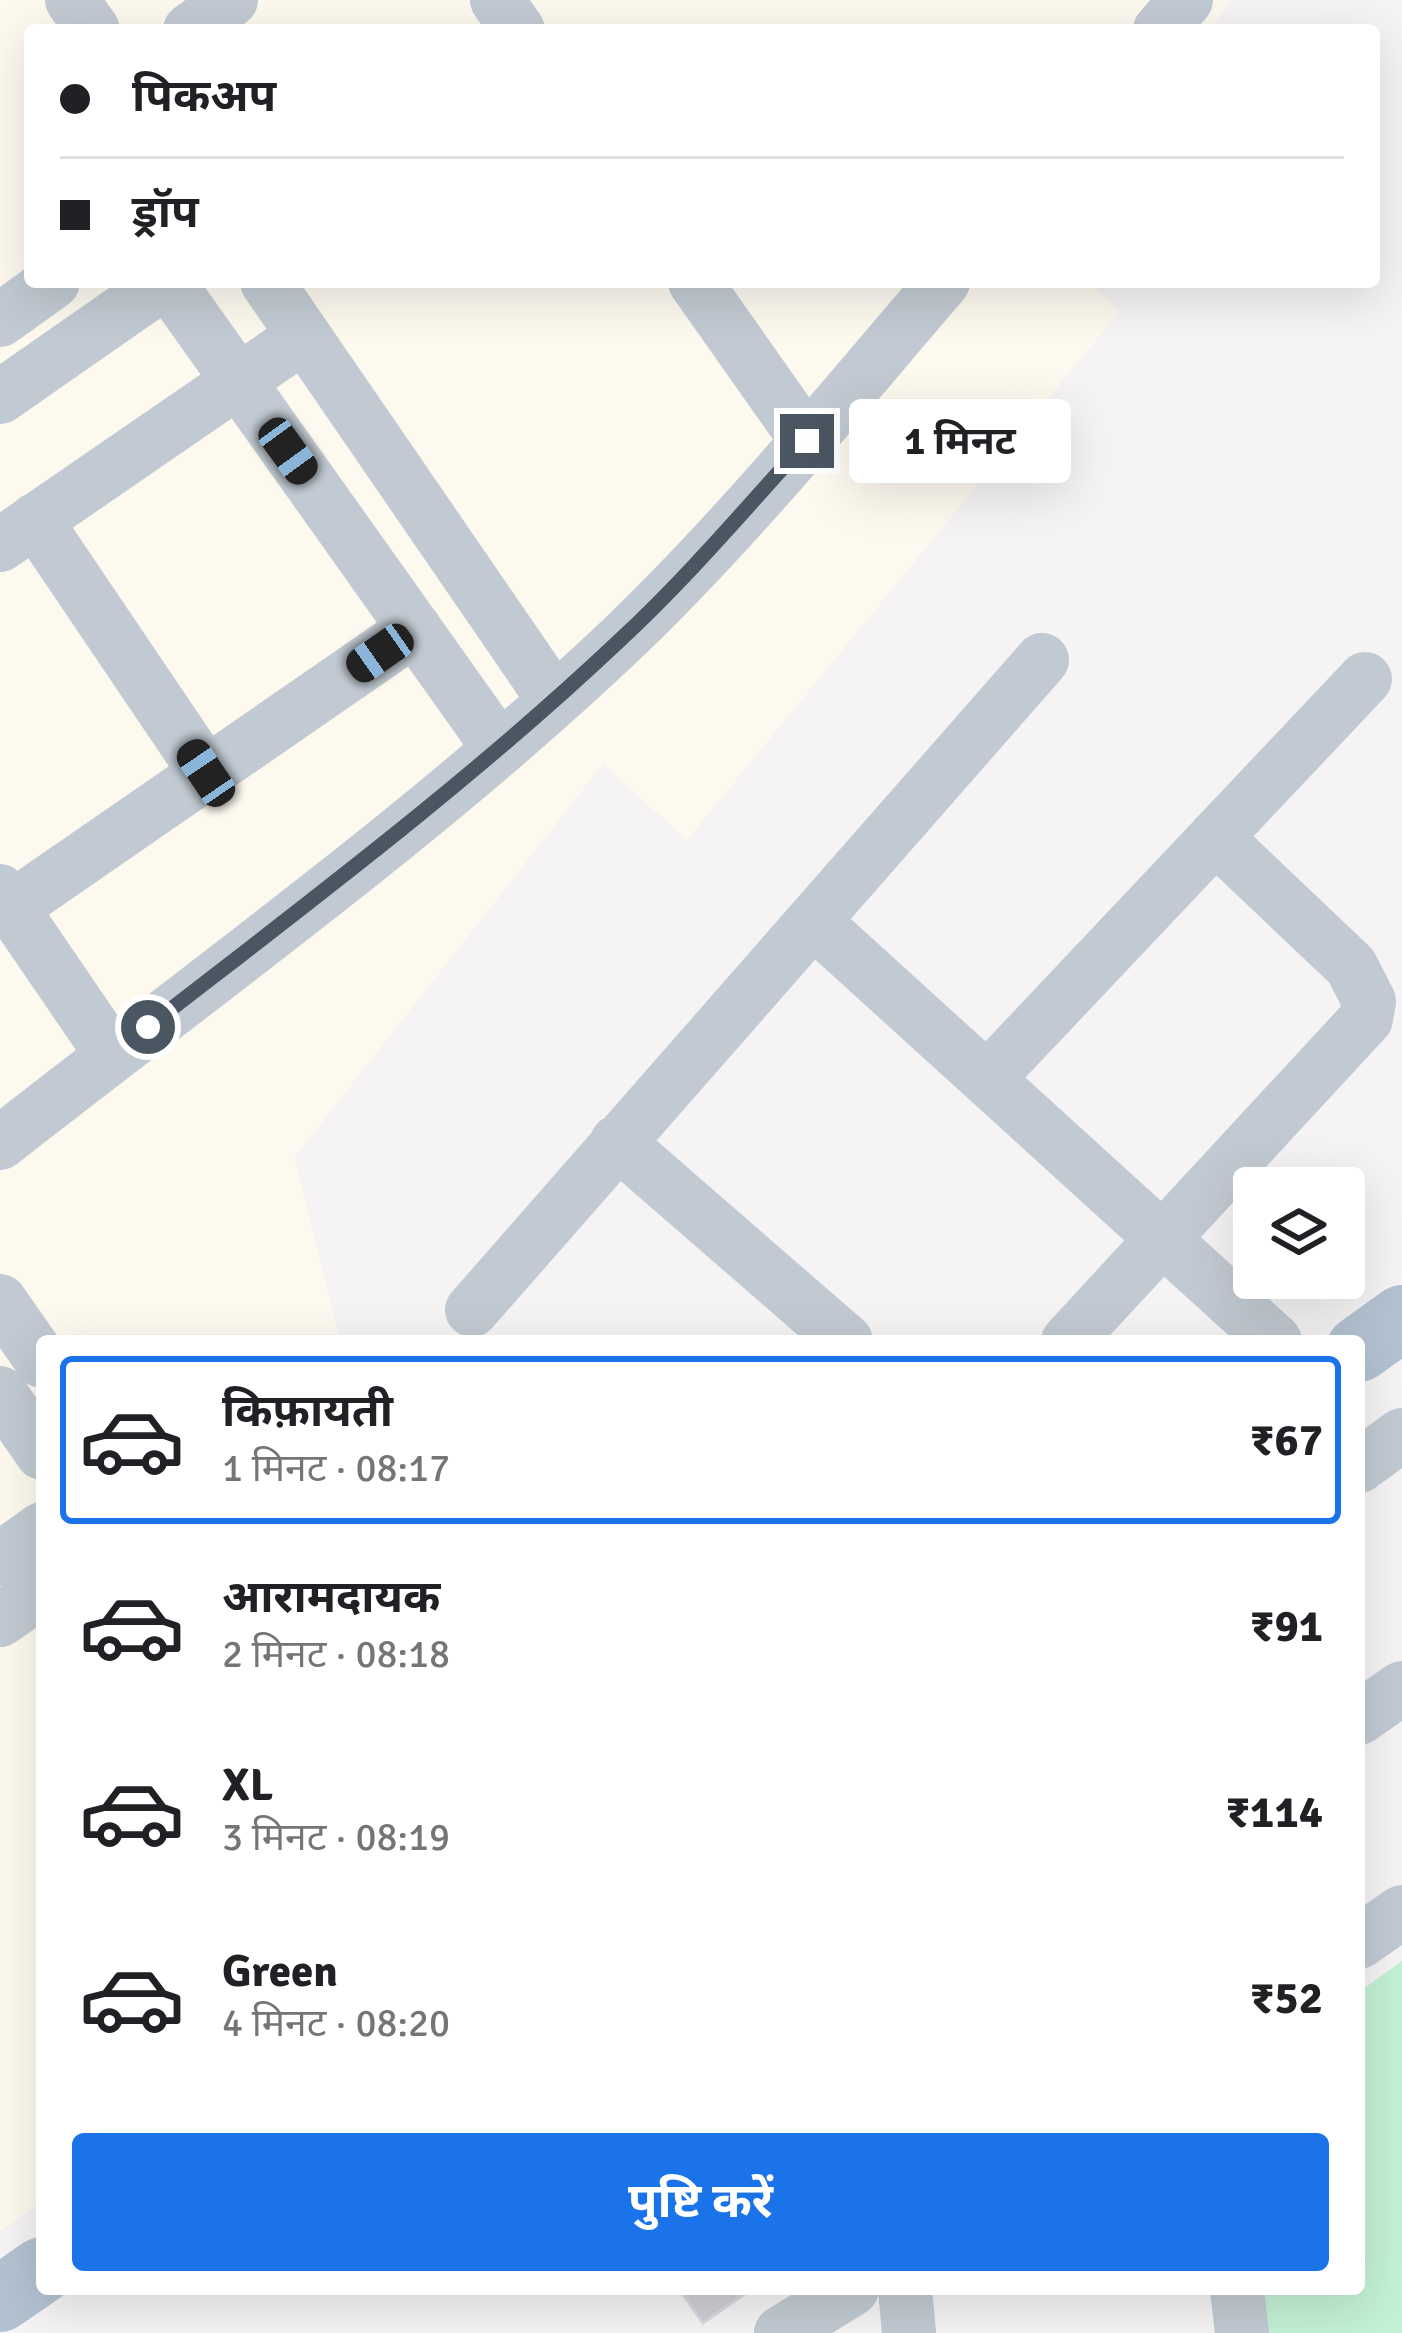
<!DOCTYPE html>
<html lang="hi">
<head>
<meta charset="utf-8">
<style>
	:root { --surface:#fff; --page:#f2f2f2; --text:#202124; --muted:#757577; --line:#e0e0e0; --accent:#1a73e8 }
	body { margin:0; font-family:Signika,"Noto Sans Devanagari",sans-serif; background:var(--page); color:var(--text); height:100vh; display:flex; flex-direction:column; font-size:45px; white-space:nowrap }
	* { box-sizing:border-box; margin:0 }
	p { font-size:39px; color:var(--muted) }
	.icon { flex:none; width:66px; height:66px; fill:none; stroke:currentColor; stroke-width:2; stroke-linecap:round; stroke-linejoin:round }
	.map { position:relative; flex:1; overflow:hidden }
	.drawer { position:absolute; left:36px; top:1335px; width:1329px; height:960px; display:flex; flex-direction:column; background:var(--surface); border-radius:12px; box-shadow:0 12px 48px #0002 }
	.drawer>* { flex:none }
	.top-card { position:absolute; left:24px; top:24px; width:1356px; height:264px; border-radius:12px; box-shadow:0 12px 48px #0002; display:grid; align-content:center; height:264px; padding:0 36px; background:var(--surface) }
	.tools { position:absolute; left:1233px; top:1167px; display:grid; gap:24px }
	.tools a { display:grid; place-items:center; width:132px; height:132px; border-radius:12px; background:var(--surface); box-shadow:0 12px 48px #0002; font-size:60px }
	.end { position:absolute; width:54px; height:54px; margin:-27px; border:15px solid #4a5661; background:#fff; box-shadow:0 0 0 6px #fff }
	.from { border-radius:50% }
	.bubble { position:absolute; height:84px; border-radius:12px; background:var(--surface); box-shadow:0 12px 48px #0002; font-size:39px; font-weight:700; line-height:84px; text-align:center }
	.car { position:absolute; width:36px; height:72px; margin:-36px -18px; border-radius:15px; box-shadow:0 0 9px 3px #0007; background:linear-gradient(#222 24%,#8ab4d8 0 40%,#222 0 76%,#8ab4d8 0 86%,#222 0) }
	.top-card b { display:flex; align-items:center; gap:42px; height:114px; font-size:45px }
	.top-card b+b { border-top:3px solid var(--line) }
	.top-card i { width:30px; height:30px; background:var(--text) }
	ul { padding:21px 0 0; list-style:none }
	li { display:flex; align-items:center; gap:36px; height:168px; margin:0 24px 18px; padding:0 12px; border:6px solid transparent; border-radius:12px }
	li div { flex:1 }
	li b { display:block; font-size:45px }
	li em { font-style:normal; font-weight:700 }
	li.current { border-color:var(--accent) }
	li>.icon { width:108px; height:108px; stroke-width:1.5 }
	.button { display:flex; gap:24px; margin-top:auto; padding:24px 36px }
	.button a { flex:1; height:138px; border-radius:12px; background:var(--accent); color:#fff; font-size:48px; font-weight:700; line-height:138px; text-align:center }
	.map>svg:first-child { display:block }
	.commercial { fill:#fdf9ef }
	.green { fill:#c3f1d5 }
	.building { fill:#cdcfd5; stroke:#d7d9de; stroke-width:3 }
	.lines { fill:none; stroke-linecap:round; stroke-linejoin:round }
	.minor { stroke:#c1cad2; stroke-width:54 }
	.major { stroke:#b3c2d1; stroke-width:66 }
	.route { stroke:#4a5661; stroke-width:15 }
</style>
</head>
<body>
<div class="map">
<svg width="1402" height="2333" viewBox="0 0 1402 2333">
	<rect width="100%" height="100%" fill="#f5f3f3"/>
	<path class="commercial" d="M0,0H1233L1208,30H30V282H1089L1119,312L687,840L603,764L295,1157L340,1341H42V2202L0,2231Z"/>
	<path class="green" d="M1402,1961V2333H1268L1263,2289H1359V1992Z"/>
	<path class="building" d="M679,2289H752L703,2323Z"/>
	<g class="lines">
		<path class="minor" d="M72,0L93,30
			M497,0L518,30
			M190,30L231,0
			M1160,30L1186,0
			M168,282L499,748
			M267,282L554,700
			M695,282L807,441
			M0,320L53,282
			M0,397L165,282
			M35,520L206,773
			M0,545L304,336
			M0,891L112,1055
			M11,908L415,629
			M813,921L1275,1341
			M987,1079L1365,679
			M617,1142L846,1341
			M0,1143C209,979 428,823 621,640C737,529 839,403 943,282
			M0,1301L42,1361
			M472,1310L1042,660
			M1068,1341L1366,1019L1369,1001L1351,966L1215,837
			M0,1393L42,1453
			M1359,1466L1402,1435
			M0,1559L42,1529
			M0,1620L42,1591
			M1359,1718L1402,1688
			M1359,1942L1402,1912
			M905,2289L909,2333
			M1237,2289L1242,2333
			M781,2333L852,2289"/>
		<path class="major" d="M1359,1349L1402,1318
			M0,2299L42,2270"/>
	</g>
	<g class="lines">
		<path class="route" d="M148,1027C309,902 472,780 620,640C687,578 746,508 807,441"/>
	</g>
</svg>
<div class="tools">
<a><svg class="icon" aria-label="layers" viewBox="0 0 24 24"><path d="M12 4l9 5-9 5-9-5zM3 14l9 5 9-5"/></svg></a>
</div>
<i class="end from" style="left:148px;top:1027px"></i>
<i class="end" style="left:807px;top:441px"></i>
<div class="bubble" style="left:849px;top:399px;width:222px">1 मिनट</div>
<i class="car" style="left:288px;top:451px;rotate:144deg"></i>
<i class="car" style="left:380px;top:653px;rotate:235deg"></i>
<i class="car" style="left:206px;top:773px;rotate:326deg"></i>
<div class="top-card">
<b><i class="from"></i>पिकअप</b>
<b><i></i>ड्रॉप</b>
</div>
<section class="drawer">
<ul>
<li class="current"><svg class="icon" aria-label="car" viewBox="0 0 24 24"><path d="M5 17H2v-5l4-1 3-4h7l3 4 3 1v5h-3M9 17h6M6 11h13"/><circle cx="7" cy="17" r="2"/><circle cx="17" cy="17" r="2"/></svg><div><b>किफ़ायती</b><p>1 मिनट · 08:17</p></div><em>₹67</em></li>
<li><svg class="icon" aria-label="car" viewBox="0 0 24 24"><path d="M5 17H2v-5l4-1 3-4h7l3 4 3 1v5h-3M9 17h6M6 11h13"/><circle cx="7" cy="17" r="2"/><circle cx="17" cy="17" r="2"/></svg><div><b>आरामदायक</b><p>2 मिनट · 08:18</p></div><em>₹91</em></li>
<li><svg class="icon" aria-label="car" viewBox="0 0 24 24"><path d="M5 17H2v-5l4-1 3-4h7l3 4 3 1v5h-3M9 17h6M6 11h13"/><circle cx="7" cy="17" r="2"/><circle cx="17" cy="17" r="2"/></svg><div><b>XL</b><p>3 मिनट · 08:19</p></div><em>₹114</em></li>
<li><svg class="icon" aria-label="car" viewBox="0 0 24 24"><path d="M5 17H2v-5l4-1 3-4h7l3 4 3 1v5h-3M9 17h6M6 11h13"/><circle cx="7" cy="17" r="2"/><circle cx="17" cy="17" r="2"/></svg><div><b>Green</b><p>4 मिनट · 08:20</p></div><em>₹52</em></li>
</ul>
<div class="button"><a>पुष्टि करें</a></div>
</section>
</div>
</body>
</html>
